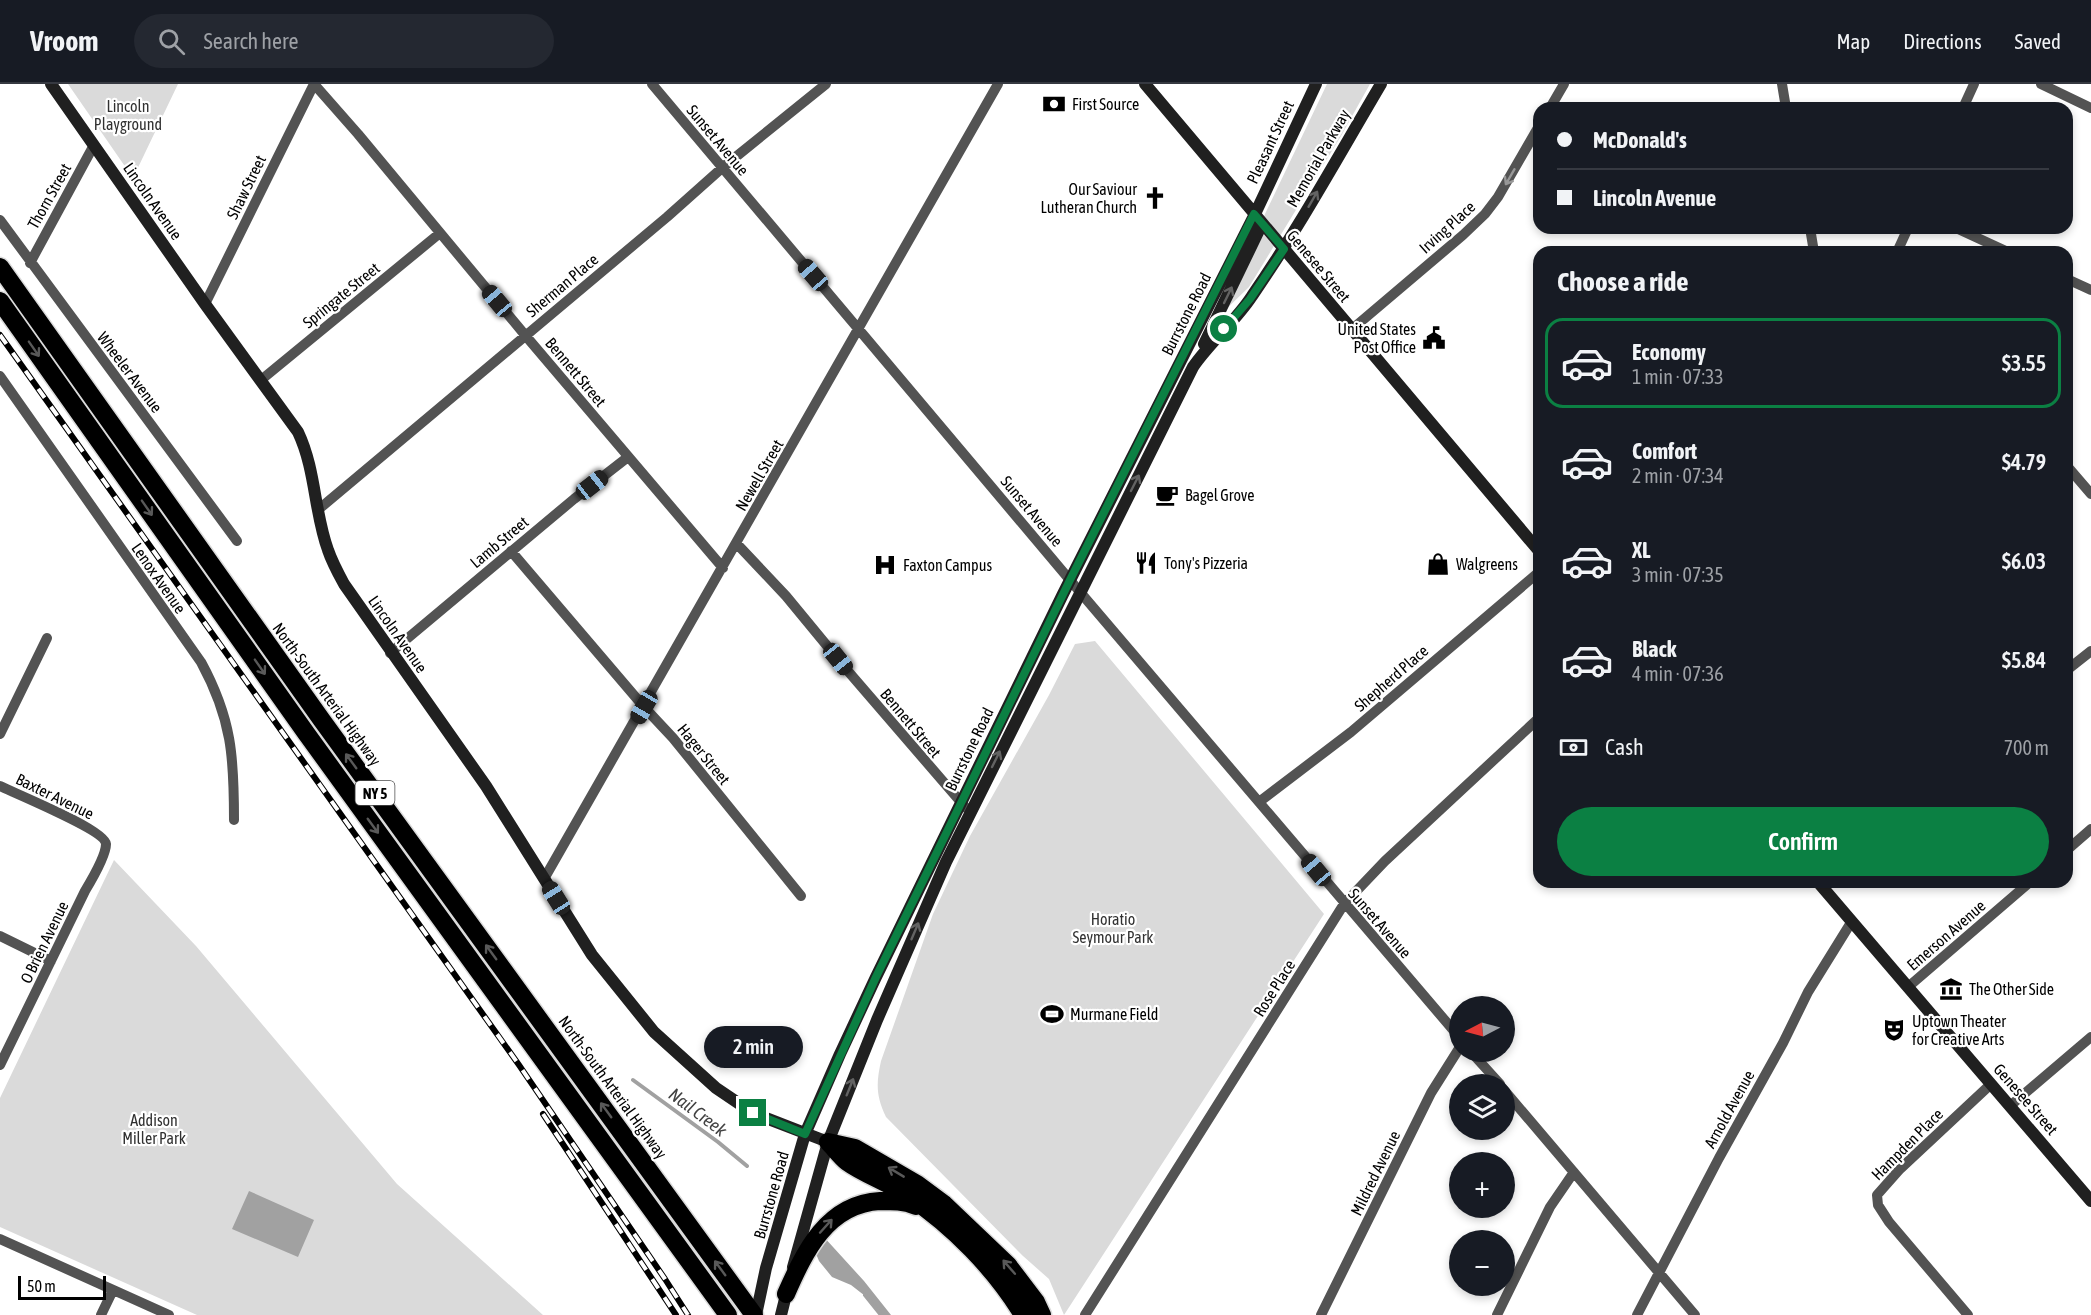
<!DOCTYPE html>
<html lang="en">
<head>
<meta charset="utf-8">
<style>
	:root { --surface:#171b24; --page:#242831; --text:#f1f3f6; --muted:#9ea1a6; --line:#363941; --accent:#0b8043 }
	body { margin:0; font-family:"Asap Condensed",sans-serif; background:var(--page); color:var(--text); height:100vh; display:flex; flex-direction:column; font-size:22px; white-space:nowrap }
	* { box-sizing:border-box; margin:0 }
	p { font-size:20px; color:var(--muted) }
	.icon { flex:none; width:33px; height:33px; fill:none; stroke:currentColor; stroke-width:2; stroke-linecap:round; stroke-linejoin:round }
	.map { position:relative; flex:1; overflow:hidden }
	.details { position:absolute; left:1533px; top:162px; width:540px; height:642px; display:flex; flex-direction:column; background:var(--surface); border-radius:18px; box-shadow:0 3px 9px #0003 }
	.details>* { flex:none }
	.banner { position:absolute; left:1533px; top:18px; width:540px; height:132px; border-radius:18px; box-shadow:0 3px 9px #0003; display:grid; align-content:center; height:132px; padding:0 24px; background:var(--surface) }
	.needle { width:39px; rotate:264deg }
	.buttons { position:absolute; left:1449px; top:912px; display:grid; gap:12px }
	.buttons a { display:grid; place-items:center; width:66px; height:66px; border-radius:50%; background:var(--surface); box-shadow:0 3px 9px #0003; font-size:30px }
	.scale { position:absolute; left:18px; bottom:15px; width:88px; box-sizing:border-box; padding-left:6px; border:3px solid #000; border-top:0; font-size:16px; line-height:21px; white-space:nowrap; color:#000; -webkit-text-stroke:4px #fff; paint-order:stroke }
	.end { position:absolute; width:27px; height:27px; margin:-14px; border:8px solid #0b8043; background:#fff; box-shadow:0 0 0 3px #fff }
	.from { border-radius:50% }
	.bubble { position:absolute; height:42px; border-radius:21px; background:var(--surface); box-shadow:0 3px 9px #0003; font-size:20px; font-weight:600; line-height:42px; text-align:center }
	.car { position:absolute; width:18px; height:36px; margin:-18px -9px; border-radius:8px; box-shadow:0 0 4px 2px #0007; background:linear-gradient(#222 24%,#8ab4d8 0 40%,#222 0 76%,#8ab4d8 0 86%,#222 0) }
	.banner b { display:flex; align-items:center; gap:21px; height:57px; font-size:22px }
	.banner b+b { border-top:2px solid var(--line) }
	.banner i { width:15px; height:15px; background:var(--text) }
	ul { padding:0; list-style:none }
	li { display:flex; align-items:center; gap:18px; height:90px; margin:0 12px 9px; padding:0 12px; border:3px solid transparent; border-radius:18px }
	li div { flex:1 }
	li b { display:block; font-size:22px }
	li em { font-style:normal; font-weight:600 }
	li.active { border-color:var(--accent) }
	li>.icon { width:54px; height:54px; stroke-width:1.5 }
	h2 { padding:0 24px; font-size:27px; line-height:72px }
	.pay { display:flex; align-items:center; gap:15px; height:66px; padding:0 24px; font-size:22px }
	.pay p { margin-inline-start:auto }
	.primary-button { display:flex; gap:12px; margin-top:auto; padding:12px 24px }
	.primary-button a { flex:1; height:69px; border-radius:36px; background:var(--accent); color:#fff; font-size:24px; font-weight:600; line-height:69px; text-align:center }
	header { display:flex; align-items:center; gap:36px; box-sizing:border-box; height:84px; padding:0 30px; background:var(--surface); border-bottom:2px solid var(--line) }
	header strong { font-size:28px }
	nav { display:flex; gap:33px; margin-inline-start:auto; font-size:21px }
	.search { width:420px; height:54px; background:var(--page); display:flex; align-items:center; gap:15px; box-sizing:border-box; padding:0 21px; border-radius:33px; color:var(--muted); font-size:22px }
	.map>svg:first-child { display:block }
	.green { fill:#dadada }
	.water { fill:#a1a1a1 }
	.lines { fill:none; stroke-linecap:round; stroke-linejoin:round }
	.stream { stroke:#a1a1a1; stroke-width:4 }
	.highway-casing { stroke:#dbdbdb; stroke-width:21 }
	.street { stroke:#535353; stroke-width:10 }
	.secondary { stroke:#202020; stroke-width:12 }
	.highway { stroke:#000; stroke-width:18 }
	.rail-casing { stroke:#000; stroke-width:6 }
	.rail { stroke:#fff; stroke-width:4; stroke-dasharray:11; stroke-linecap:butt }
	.oneway { stroke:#989898 }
	.oneway2 { stroke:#636363 }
	.oneway3 { stroke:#595959 }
	.route { stroke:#0b8043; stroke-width:8 }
	.labels { text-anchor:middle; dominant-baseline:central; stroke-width:4.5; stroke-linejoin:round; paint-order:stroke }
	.shield { fill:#fff; stroke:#4c4c4c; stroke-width:1.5 }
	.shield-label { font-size:15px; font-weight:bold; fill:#000 }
	.poi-label { font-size:16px; fill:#000; stroke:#fff; text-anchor:start }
	.park-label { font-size:16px; fill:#313131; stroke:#fff }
	.street-label { font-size:16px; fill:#000; stroke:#fff }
	.water-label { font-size:18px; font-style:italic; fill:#424242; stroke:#fff }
</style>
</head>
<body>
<header>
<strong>Vroom</strong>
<div class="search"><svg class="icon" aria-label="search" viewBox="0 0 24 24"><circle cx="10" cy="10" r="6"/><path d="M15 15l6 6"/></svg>Search here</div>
<nav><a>Map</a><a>Directions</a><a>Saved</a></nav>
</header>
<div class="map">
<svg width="2091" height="1231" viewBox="0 0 2091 1231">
	<rect width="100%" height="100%" fill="#fff"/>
	<path class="green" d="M68,0H178L133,94Z
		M1327,0H1370L1341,52L1249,203L1214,237Z
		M1095,557L1324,830L1064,1231L1049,1195L1023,1172L886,1033C876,1012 876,1000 881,977L933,830L970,752L1049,611L1075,560Z
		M114,776L196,862L397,1100L543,1231H197L0,1143V1014Z"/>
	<path class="water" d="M249,1107L314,1136L298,1173L232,1145Z
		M823,1152L864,1197L891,1231H881L869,1215L851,1201L832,1193L819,1177L814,1165Z"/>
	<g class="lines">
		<path class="stream" d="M633,996L718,1058L747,1082
			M865,1211L881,1231"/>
		<g class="highway-casing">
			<path id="highway" d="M0,183L321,635L754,1231
				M0,217L306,649L728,1231
				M828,1058L855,1064L917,1100L944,1120L1008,1181L1036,1218L1042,1231
				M828,1058C834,1064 840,1072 847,1078C865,1091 890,1099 908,1112C953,1142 995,1185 1023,1231
				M786,1210C805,1167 827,1120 880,1117C893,1117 904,1117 916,1122"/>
		</g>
		<path class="street" d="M314,0L358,50L525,251L723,484
			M652,0L1080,508L1460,954
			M1782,0L1786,24
			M2041,0L2091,24
			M1550,24L1564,0
			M1963,24L1974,0
			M0,136L237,457
			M1810,144L1814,168
			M1956,144L2008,168
			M1897,168L1908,144
			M30,179L94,61
			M2067,195L2091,206
			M205,220L314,0
			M1351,246L1463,151L1485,130L1498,113L1539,42
			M0,292L201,578C232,635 234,673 234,736
			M261,296L440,149
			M2067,382L2091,410
			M319,425L667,133L722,84L826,0
			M737,460L786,512L847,586L966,724
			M511,467L644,623L673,654L801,812
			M390,569L574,415L628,373
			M2067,586L2091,567
			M0,650L47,554
			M0,702C16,710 105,746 106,760C106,772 91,797 85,807L0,981
			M1259,718L1351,648L1539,488
			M2067,766L2091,745
			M544,795L998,0
			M0,852L51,877
			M1908,903L2030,798
			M1471,968L1500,1000
			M1504,1006L1695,1231
			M2010,1022L2091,953
			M0,1155L169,1231
			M101,1231L113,1206
			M1085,1231L1344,820L1385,777L1539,634
			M1321,1231L1431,1009L1460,963
			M1497,1231L1550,1123L1574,1088
			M1637,1231L1719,1074L1783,959L1808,908L1852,837
			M1968,1231L1889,1138L1878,1121L1877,1111L1900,1085L1991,1000"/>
		<path class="secondary" d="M51,0L205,220L298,348C316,386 314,428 328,466C332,478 338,489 344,500L486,702L592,871L654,948L716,1004L753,1029L828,1058
			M1145,0L1539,467
			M1204,260L1262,140
			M1818,798L2091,1117
			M793,1183L828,1058L877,936L946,778L1193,283C1211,257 1235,238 1252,212C1299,144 1339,71 1381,0
			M756,1231L766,1184L805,1050L840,970L876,893L1063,510L1255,130L1316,0
			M781,1231L788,1203"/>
		<use href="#highway" class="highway"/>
		<g class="rail-casing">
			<path id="rail" d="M0,251L519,981L665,1195L688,1231
				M543,1030L676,1231"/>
		</g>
		<use href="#rail" class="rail"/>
	</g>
	<defs><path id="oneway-shaft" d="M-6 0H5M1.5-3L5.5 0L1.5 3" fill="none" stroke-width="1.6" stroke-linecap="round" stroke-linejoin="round" transform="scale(1.5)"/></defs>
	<use class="oneway" href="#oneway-shaft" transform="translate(1510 93) rotate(120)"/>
	<g class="oneway2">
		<use href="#oneway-shaft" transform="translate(1313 115) rotate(-60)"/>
		<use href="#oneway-shaft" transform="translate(1228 211) rotate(-64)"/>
		<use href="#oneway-shaft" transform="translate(1135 399) rotate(-63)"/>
		<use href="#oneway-shaft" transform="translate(996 675) rotate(-64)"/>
		<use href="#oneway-shaft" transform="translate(915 847) rotate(-67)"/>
		<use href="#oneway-shaft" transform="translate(850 1003) rotate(-68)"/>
	</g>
	<g class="oneway3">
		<use href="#oneway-shaft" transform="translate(34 265) rotate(55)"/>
		<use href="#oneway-shaft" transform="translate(147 424) rotate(55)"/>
		<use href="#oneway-shaft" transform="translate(260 583) rotate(55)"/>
		<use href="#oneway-shaft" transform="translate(351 677) rotate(-126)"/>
		<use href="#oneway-shaft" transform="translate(373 742) rotate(54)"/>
		<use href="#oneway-shaft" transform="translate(491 868) rotate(-126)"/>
		<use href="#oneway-shaft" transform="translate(606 1026) rotate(-126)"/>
		<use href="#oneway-shaft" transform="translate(896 1088) rotate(-149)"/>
		<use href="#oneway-shaft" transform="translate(826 1142) rotate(-48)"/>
		<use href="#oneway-shaft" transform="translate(1009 1183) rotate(-131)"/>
		<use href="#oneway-shaft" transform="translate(720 1184) rotate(-126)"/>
	</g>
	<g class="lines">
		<path class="route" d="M753,1029L805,1050L876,893L1070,496L1254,130L1284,165L1250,215L1224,245"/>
	</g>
	<defs>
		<g id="bank-bare" transform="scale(1.8)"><path d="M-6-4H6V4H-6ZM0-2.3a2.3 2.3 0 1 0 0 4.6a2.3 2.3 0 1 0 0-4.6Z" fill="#000" stroke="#fff" stroke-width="2.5" paint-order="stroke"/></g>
		<g id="church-bare" transform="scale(1.8)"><path d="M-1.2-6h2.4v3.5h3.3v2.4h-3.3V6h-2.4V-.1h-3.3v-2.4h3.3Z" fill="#000" stroke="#fff" stroke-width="2.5" paint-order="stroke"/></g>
		<g id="civic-bare" transform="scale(1.8)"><path d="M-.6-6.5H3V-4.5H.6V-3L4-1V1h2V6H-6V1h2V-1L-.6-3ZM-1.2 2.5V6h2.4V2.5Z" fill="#000" stroke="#fff" stroke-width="2.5" paint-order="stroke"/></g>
		<g id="cafe-bare" transform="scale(1.8)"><path d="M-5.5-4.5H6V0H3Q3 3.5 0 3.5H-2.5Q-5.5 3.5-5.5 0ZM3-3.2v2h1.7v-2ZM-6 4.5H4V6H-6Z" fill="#000" stroke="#fff" stroke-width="2.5" paint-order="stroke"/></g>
		<g id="restaurant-bare" transform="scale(1.8)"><path d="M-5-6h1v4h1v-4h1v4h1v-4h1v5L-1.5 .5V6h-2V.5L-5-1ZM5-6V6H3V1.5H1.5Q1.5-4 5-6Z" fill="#000" stroke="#fff" stroke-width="2.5" paint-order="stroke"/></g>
		<g id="shop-bare" transform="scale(1.8)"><path d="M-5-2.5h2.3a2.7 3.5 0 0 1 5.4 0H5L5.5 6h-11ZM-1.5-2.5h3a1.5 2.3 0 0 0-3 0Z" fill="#000" stroke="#fff" stroke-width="2.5" paint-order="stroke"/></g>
		<g id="hospital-bare" transform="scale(1.8)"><path d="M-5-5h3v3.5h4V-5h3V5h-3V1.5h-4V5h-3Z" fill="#000" stroke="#fff" stroke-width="2.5" paint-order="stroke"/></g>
		<g id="museum-bare" transform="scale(1.8)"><path d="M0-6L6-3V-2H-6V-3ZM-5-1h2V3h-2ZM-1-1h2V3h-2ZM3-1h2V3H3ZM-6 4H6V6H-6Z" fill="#000" stroke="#fff" stroke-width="2.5" paint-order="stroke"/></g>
		<g id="stadium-bare" transform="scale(1.8)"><path d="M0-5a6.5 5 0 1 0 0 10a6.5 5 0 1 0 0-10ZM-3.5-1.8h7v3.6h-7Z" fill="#000" stroke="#fff" stroke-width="2.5" paint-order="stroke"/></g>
		<g id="theatre-bare" transform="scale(1.8)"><path d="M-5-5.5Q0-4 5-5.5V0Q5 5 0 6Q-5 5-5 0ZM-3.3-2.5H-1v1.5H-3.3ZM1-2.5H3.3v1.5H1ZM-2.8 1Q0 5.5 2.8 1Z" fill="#000" stroke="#fff" stroke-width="2.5" paint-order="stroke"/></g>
	</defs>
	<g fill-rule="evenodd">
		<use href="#bank-bare" x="1054" y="20"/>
		<use href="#church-bare" x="1155" y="114"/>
		<use href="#civic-bare" x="1434" y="254"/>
		<use href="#cafe-bare" x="1167" y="411"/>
		<use href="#restaurant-bare" x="1146" y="479"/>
		<use href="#shop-bare" x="1438" y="480"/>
		<use href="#hospital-bare" x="885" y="481"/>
		<use href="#museum-bare" x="1951" y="905"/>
		<use href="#stadium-bare" x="1052" y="930"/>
		<use href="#theatre-bare" x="1894" y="946"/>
	</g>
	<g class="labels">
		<rect class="shield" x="355.5" y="697" width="39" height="24" rx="4.5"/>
		<g class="shield-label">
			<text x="375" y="709">NY 5</text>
		</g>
		<g class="poi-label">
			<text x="1072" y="20">First Source</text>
			<text x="1137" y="105" text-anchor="end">Our Saviour<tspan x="1137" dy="18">Lutheran Church</tspan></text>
			<text x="1416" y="245" text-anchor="end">United States<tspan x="1416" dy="18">Post Office</tspan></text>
			<text x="1185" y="411">Bagel Grove</text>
			<text x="1164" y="479">Tony's Pizzeria</text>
			<text x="1456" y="480">Walgreens</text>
			<text x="903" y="481">Faxton Campus</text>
			<text x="1969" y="905">The Other Side</text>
			<text x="1070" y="930">Murmane Field</text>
			<text x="1912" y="937">Uptown Theater<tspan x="1912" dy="18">for Creative Arts</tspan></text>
		</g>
		<g class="park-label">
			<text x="128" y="22">Lincoln<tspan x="128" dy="18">Playground</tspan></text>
			<text x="1113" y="835">Horatio<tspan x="1113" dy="18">Seymour Park</tspan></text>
			<text x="154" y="1036">Addison<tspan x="154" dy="18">Miller Park</tspan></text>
		</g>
		<g class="street-label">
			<text transform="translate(718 56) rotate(50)">Sunset Avenue</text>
			<text transform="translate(1270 58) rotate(-65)">Pleasant Street</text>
			<text transform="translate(1318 74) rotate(-60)">Memorial Parkway</text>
			<text transform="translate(246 103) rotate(-64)">Shaw Street</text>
			<text transform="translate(49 112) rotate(-61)">Thorn Street</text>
			<text transform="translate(153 117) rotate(55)">Lincoln Avenue</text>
			<text transform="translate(1447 143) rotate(-42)">Irving Place</text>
			<text transform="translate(1319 182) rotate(50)">Genesee Street</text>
			<text transform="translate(562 201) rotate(-40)">Sherman Place</text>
			<text transform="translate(341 211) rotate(-39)">Springate Street</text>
			<text transform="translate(1186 230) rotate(-63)">Burrstone Road</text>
			<text transform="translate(130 288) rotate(53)">Wheeler Avenue</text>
			<text transform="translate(576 288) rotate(50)">Bennett Street</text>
			<text transform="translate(759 391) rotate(-60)">Newell Street</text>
			<text transform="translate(1032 427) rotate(50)">Sunset Avenue</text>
			<text transform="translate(499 458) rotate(-40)">Lamb Street</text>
			<text transform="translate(159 494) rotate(55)">Lenox Avenue</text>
			<text transform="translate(398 550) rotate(55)">Lincoln Avenue</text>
			<text transform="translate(1391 594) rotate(-41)">Shepherd Place</text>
			<text transform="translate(327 610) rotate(54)">North-South Arterial Highway</text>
			<text transform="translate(911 639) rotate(50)">Bennett Street</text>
			<text transform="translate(969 665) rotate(-64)">Burrstone Road</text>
			<text transform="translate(704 670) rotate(51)">Hager Street</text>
			<text transform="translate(55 712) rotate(26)">Baxter Avenue</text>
			<text transform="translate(1380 839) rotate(49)">Sunset Avenue</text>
			<text transform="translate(1946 851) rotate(-41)">Emerson Avenue</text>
			<text transform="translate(44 858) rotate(-64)">O Brien Avenue</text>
			<text transform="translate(1274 904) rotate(-58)">Rose Place</text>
			<text transform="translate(613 1003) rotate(54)">North-South Arterial Highway</text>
			<text transform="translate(2026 1015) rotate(49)">Genesee Street</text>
			<text transform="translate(1729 1025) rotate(-61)">Arnold Avenue</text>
			<text transform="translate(1907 1060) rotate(-45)">Hampden Place</text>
			<text transform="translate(1375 1089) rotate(-64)">Mildred Avenue</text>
			<text transform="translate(771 1111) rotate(-74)">Burrstone Road</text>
		</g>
		<g class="water-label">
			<text transform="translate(698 1028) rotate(37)">Nail Creek</text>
		</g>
	</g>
</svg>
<div class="buttons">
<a><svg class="needle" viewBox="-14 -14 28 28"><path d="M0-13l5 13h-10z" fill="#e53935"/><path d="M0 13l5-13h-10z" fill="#9ea1a6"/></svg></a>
<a><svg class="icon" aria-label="layers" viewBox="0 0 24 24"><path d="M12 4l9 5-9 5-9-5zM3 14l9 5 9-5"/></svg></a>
<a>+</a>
<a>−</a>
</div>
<div class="scale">50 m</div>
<i class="end from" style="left:1224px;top:245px"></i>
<i class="end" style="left:753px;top:1029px"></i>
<div class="bubble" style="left:704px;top:942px;width:99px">2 min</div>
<i class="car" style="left:813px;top:191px;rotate:319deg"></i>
<i class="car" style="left:497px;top:217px;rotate:320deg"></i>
<i class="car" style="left:592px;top:401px;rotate:52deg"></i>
<i class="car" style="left:838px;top:575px;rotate:141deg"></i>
<i class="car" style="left:644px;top:623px;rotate:210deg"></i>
<i class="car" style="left:1316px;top:786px;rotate:320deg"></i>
<i class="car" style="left:556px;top:814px;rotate:328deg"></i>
<div class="banner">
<b><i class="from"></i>McDonald's</b>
<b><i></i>Lincoln Avenue</b>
</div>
<section class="details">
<h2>Choose a ride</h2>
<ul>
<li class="active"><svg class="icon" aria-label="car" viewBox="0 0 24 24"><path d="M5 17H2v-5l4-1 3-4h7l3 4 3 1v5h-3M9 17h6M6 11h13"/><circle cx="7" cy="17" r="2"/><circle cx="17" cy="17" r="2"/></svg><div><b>Economy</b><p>1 min · 07:33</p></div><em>$3.55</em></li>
<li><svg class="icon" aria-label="car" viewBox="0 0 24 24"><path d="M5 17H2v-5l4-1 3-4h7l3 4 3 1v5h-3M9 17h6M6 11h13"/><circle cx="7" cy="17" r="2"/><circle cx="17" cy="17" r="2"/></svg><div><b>Comfort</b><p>2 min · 07:34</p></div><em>$4.79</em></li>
<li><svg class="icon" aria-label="car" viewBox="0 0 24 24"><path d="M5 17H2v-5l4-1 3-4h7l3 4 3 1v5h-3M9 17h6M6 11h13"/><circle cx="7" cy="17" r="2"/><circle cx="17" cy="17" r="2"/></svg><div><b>XL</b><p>3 min · 07:35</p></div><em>$6.03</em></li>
<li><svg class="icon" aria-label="car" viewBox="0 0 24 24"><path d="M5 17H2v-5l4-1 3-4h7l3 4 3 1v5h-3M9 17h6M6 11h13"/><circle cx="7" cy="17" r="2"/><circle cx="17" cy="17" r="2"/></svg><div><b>Black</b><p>4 min · 07:36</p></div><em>$5.84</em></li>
</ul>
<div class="pay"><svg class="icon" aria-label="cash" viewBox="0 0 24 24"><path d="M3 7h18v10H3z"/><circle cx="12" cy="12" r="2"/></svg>Cash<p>700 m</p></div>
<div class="primary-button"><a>Confirm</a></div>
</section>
</div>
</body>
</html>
